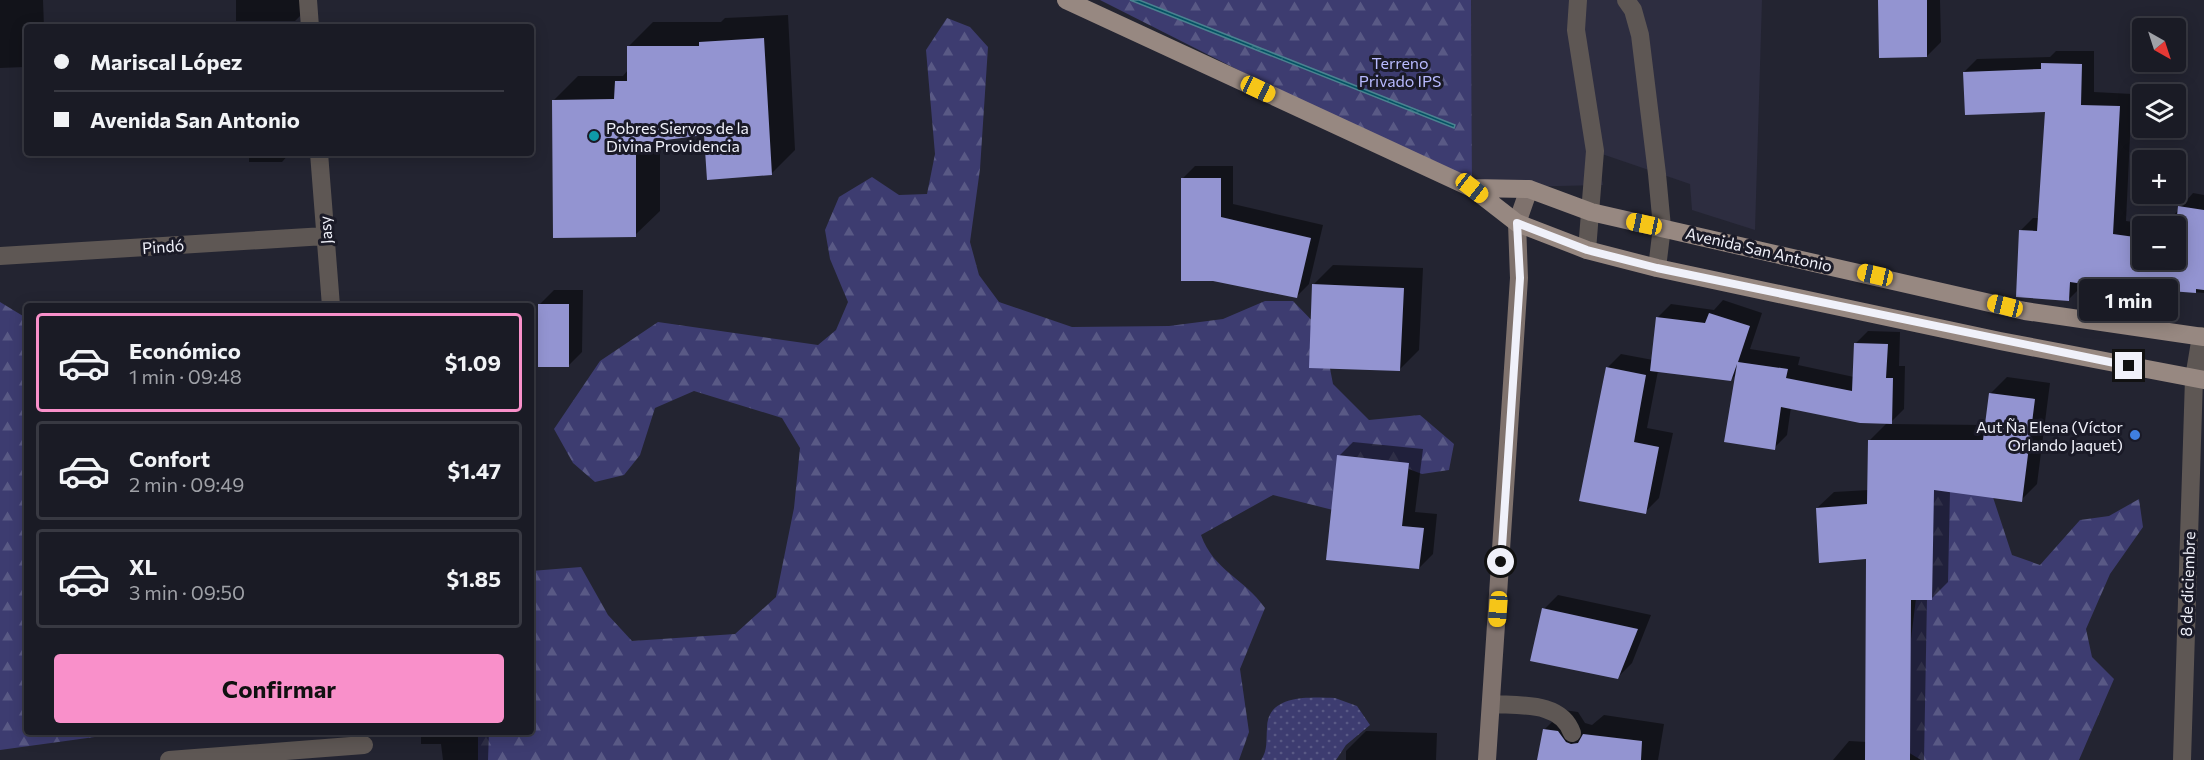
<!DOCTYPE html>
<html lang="es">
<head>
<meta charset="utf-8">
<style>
	:root { --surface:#1a1b25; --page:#23242d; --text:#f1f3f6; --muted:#9fa1a7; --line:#383942; --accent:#f990ca }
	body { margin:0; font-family:Commissioner,sans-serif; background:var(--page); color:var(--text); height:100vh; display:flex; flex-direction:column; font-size:22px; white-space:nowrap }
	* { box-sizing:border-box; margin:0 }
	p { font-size:20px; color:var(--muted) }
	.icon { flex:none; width:33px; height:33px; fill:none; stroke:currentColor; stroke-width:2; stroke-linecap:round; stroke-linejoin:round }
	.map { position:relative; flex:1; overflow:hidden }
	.details { position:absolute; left:24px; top:303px; width:510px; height:432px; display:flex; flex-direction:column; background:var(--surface); border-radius:6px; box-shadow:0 3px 15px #0003,0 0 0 2px var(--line) }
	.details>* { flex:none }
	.guide { position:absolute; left:24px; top:24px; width:510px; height:132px; border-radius:6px; box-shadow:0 3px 15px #0003,0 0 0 2px var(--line); display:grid; align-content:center; height:132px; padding:0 30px; background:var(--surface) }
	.needle { width:39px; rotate:141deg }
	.controls { position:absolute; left:2132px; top:18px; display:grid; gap:12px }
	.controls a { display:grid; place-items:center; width:54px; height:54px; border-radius:6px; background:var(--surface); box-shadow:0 3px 15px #0003,0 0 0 2px var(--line); font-size:30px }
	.end { position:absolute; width:27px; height:27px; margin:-14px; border:8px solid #f0f1fa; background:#111; box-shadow:0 0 0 3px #111 }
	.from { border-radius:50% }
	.bubble { position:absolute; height:42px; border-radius:6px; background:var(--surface); box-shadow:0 3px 15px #0003,0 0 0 2px var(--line); font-size:20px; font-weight:700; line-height:42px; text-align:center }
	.car { position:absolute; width:18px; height:36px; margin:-18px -9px; border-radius:8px; box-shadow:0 0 4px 2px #0007; background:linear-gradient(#f5c518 24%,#345 0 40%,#f5c518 0 76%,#345 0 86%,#f5c518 0) }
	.guide b { display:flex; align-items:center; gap:21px; height:57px; font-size:22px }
	.guide b+b { border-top:2px solid var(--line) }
	.guide i { width:15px; height:15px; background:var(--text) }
	ul { padding:10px 0 0; list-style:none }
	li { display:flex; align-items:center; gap:18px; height:99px; margin:0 12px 9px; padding:0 18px; border:3px solid var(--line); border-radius:6px }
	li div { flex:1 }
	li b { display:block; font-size:22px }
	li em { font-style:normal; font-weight:700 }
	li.current { border-color:var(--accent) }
	li>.icon { width:54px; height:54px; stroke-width:1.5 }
	.action { display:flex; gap:12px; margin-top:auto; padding:12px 30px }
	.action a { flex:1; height:69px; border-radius:6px; background:var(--accent); color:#111; font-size:24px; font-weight:700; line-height:69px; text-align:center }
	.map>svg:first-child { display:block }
	.built { fill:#2d2d40 }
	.grass { fill:url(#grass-dots) }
	.forest { fill:url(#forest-firs) }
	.water { fill:url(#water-ripples); stroke:#4b8290; stroke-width:1.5 }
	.shadow { fill:#0007 }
	.building { fill:#9394d1 }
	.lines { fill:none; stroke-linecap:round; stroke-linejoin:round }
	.lane { stroke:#5e5754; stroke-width:18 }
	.street { stroke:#5e5754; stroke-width:18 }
	.secondary { stroke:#7f726d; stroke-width:18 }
	.primary { stroke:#978881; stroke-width:18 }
	.route { stroke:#f0f1fa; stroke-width:8 }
	.culture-dot { fill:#0f9aa8; stroke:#1a1a27; stroke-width:2 }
	.shop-dot { fill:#3f7fe0; stroke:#1a1a27; stroke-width:2 }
	.labels { text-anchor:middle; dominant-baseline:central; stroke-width:6; stroke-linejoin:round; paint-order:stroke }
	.park-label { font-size:16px; fill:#b8bafe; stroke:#1a1a27 }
	.poi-label { font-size:16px; fill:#f0f1fa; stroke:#1a1a27; text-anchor:start }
	.street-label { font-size:16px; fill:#f0f1fa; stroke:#1a1a27 }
</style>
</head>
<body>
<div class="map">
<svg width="2204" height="760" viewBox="0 0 2204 760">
	<defs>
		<pattern id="grass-dots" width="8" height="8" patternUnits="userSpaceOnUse" patternTransform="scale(1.5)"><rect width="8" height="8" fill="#3d3c70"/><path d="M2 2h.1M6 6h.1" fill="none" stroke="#595985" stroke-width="1.8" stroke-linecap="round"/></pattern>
		<pattern id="forest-firs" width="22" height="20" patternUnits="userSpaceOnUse" patternTransform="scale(1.5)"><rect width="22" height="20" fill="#3d3c70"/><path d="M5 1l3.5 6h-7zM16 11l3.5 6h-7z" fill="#595985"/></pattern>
		<pattern id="water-ripples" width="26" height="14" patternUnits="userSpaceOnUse" patternTransform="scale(1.5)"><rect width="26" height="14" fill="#045263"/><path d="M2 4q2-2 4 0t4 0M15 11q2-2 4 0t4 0" fill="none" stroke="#296b7a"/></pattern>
	</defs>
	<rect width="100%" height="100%" fill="#232431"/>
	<path class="built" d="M1471,0H1762L1755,230L1692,210L1690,184L1596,152L1603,185L1472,188Z"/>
	<path class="grass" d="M1335,698L1357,706L1370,725L1346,745L1336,760H1261C1268,750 1266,740 1267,728C1267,694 1310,697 1335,698Z"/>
	<path class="forest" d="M1100,0H1471L1472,188Z
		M947,18L970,27L988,47L980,169L970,242L979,275L999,302L1072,327L1169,326L1223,319L1265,301H1293L1323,332L1333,384L1369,420L1420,415L1454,444L1449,470L1422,474L1393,463L1333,510L1273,495L1201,535C1214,571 1244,578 1265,608L1240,669L1249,732L1239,760H478V732H531V571L581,567L608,615L632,641L735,634L776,597L794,508L800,448L782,418L694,391L655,408L640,455L624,475L595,482L573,463L554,429L600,361L658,322L818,345L836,330L848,302L830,259L825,230L839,197L872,177L899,195L927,194L935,154L926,50Z
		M0,302L23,316L27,326V732H105L102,736L0,750Z
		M1984,470L2012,555L2040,565L2080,520L2109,516L2139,499L2143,527L2110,574L2086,629L2092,657L2114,679L2079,760H1921L1898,746L1931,475Z"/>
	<path class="water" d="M1130,0H1139L1455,125L1454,128Z"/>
	<path class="shadow" d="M0,0H43L44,27H27L25,67L0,68Z
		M236,0H309V7L295,21H236Z
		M1880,0H1940L1941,42L1927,56Z
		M788,15L795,150L771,174L706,133L660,139V211L635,235L554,100L578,76H623L628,70V47L653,22H721L725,18Z
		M2056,51H2094V92L2132,94L2126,221L2162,226H2142V260H2175L2173,216L2193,193L2204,195V293L2133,286L2131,289L2082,282V286L2068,300L2020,231L2033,218H2040L2046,111L1964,72L1977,59L2050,57Z
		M249,153H290L282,162H249Z
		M1195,166H1233V204L1323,225L1309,284L1296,297L1182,179Z
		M1333,265L1423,268L1419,350L1399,370L1313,285Z
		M554,290H583L582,352L568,366L540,304Z
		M1723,300L1762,313L1750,349L1800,357L1798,365L1854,377L1855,344L1868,331L1900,332L1899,366H1905L1904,409L1889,424L1986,425L1991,393L2007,377L2050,383L2037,484L2021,500L1950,491L1948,582L1932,598H1927L1924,760H1833L1849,741L1867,742L1868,558L1817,508L1834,492L1869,490V441L1888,422L1791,407L1787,435L1774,448L1737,373L1731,380L1658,371L1647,428L1673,433L1659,498L1645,512L1607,368L1621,354L1653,360L1658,317L1671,304L1714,310Z
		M1353,442L1423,449L1415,512L1437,514L1433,554L1419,568L1339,456Z
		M531,521L534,543L531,546Z
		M1558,595L1651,615L1632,663L1618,677L1544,609Z
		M1564,710L1578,712L1585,723L1592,725L1604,715L1664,724L1658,760H1539L1544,730Z
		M1366,731L1437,733L1436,760H1346V751Z
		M421,732H489L488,760H443L441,744H421Z"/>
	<path class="building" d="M1878,0H1927V57L1879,58Z
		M764,38L772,175L707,180L704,135L636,144V237L553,238L552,100L614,99L615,81H627V46H699V42Z
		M2041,63L2082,64L2081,105L2120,106L2113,234L2142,238V260H2175V226H2170L2171,215L2177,216L2178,206L2204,210V290L2196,289V293L2131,288V291L2070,282L2069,301L2016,297L2019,230L2037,231L2045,112L1965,115L1963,72L2041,69Z
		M1181,178H1221V217L1311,238L1297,298L1213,281H1181Z
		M1312,284L1404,288L1400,371L1309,368Z
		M538,304H569V367H538Z
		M1709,313L1750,326L1738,362L1788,369L1786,378L1852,391L1854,343L1888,344L1886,378H1893L1892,424L1860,423L1781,407L1775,450L1724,442L1737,364L1731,381L1650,371L1656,317L1705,323Z
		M1606,367L1646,375L1634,442L1659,447L1646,514L1579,501Z
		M1989,393L2035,399L2022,502L1934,490L1932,600H1911L1910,760H1865L1866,559L1819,563L1816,508L1867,504L1868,440H1983Z
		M1337,455L1409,463L1402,526L1424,528L1419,569L1326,560Z
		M1542,608L1638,629L1618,679L1530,661Z
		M1543,729L1558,731L1566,742L1571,744L1578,743L1583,734L1642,741L1641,760H1537Z"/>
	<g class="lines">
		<path class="lane" d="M1578,0L1576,30L1595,151L1587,250
			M1626,0L1633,10L1640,35L1657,174L1662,227L1657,268
			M1491,704C1520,706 1561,701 1572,733"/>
		<path class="street" d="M308,0L310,27
			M319,153L331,306
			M0,256L325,236
			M169,760L364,745
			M2182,760L2194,378L2201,336"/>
		<path class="secondary" d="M1487,760L1519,278L1517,223L1529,189"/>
		<path class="primary" d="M1066,0L1472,188L1529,189L1591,212L2025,311L2204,337
			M1472,188L1517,223L1587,250L1657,268L2000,341L2204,380"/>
	</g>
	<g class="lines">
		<path class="route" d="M1501,562L1520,278L1517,223L1587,250L1657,268L2129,366"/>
	</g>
	<circle class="culture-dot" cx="594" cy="136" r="6"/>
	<circle class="shop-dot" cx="2135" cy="435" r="6"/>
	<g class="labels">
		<g class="park-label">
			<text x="1400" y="62">Terreno<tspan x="1400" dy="18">Privado IPS</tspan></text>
		</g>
		<g class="poi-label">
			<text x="606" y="127">Pobres Siervos de la<tspan x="606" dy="18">Divina Providencia</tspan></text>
			<text x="2123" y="426" text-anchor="end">Aut Ña Elena (Víctor<tspan x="2123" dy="18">Orlando Jaquet)</tspan></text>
		</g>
		<g class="street-label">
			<text transform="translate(325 230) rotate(-94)">Jasy</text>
			<text transform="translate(163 246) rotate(-4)">Pindó</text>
			<text transform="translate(1759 249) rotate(13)">Avenida San Antonio</text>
			<text transform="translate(2187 584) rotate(-88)">8 de diciembre</text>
		</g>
	</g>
</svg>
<div class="controls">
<a><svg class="needle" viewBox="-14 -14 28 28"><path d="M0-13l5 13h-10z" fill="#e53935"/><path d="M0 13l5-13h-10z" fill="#9fa1a7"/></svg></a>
<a><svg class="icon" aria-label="layers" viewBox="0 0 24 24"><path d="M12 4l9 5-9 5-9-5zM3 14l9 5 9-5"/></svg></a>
<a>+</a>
<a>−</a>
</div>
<i class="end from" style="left:1501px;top:562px"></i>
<i class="end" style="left:2129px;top:366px"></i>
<div class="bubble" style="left:2079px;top:279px;width:99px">1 min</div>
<i class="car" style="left:1258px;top:89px;rotate:115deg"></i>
<i class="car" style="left:1472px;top:188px;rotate:128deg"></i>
<i class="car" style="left:1644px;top:224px;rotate:282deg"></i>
<i class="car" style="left:1875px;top:275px;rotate:283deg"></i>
<i class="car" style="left:2005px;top:306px;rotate:284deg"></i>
<i class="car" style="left:1498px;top:609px;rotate:184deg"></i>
<div class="guide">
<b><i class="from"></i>Mariscal López</b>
<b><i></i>Avenida San Antonio</b>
</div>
<section class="details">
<ul>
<li class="current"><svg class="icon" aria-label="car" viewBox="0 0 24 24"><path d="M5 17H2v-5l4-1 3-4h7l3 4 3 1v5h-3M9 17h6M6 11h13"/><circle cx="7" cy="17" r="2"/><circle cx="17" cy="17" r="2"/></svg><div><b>Económico</b><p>1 min · 09:48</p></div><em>$1.09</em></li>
<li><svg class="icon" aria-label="car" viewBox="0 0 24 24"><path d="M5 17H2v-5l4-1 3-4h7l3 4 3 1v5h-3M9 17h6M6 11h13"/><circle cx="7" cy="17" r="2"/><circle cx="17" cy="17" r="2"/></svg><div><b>Confort</b><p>2 min · 09:49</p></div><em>$1.47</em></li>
<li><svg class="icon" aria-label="car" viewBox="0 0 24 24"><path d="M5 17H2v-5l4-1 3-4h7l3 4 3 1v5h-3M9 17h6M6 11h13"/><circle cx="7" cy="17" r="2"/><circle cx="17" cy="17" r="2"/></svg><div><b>XL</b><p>3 min · 09:50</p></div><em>$1.85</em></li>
</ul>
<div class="action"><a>Confirmar</a></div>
</section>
</div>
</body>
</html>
